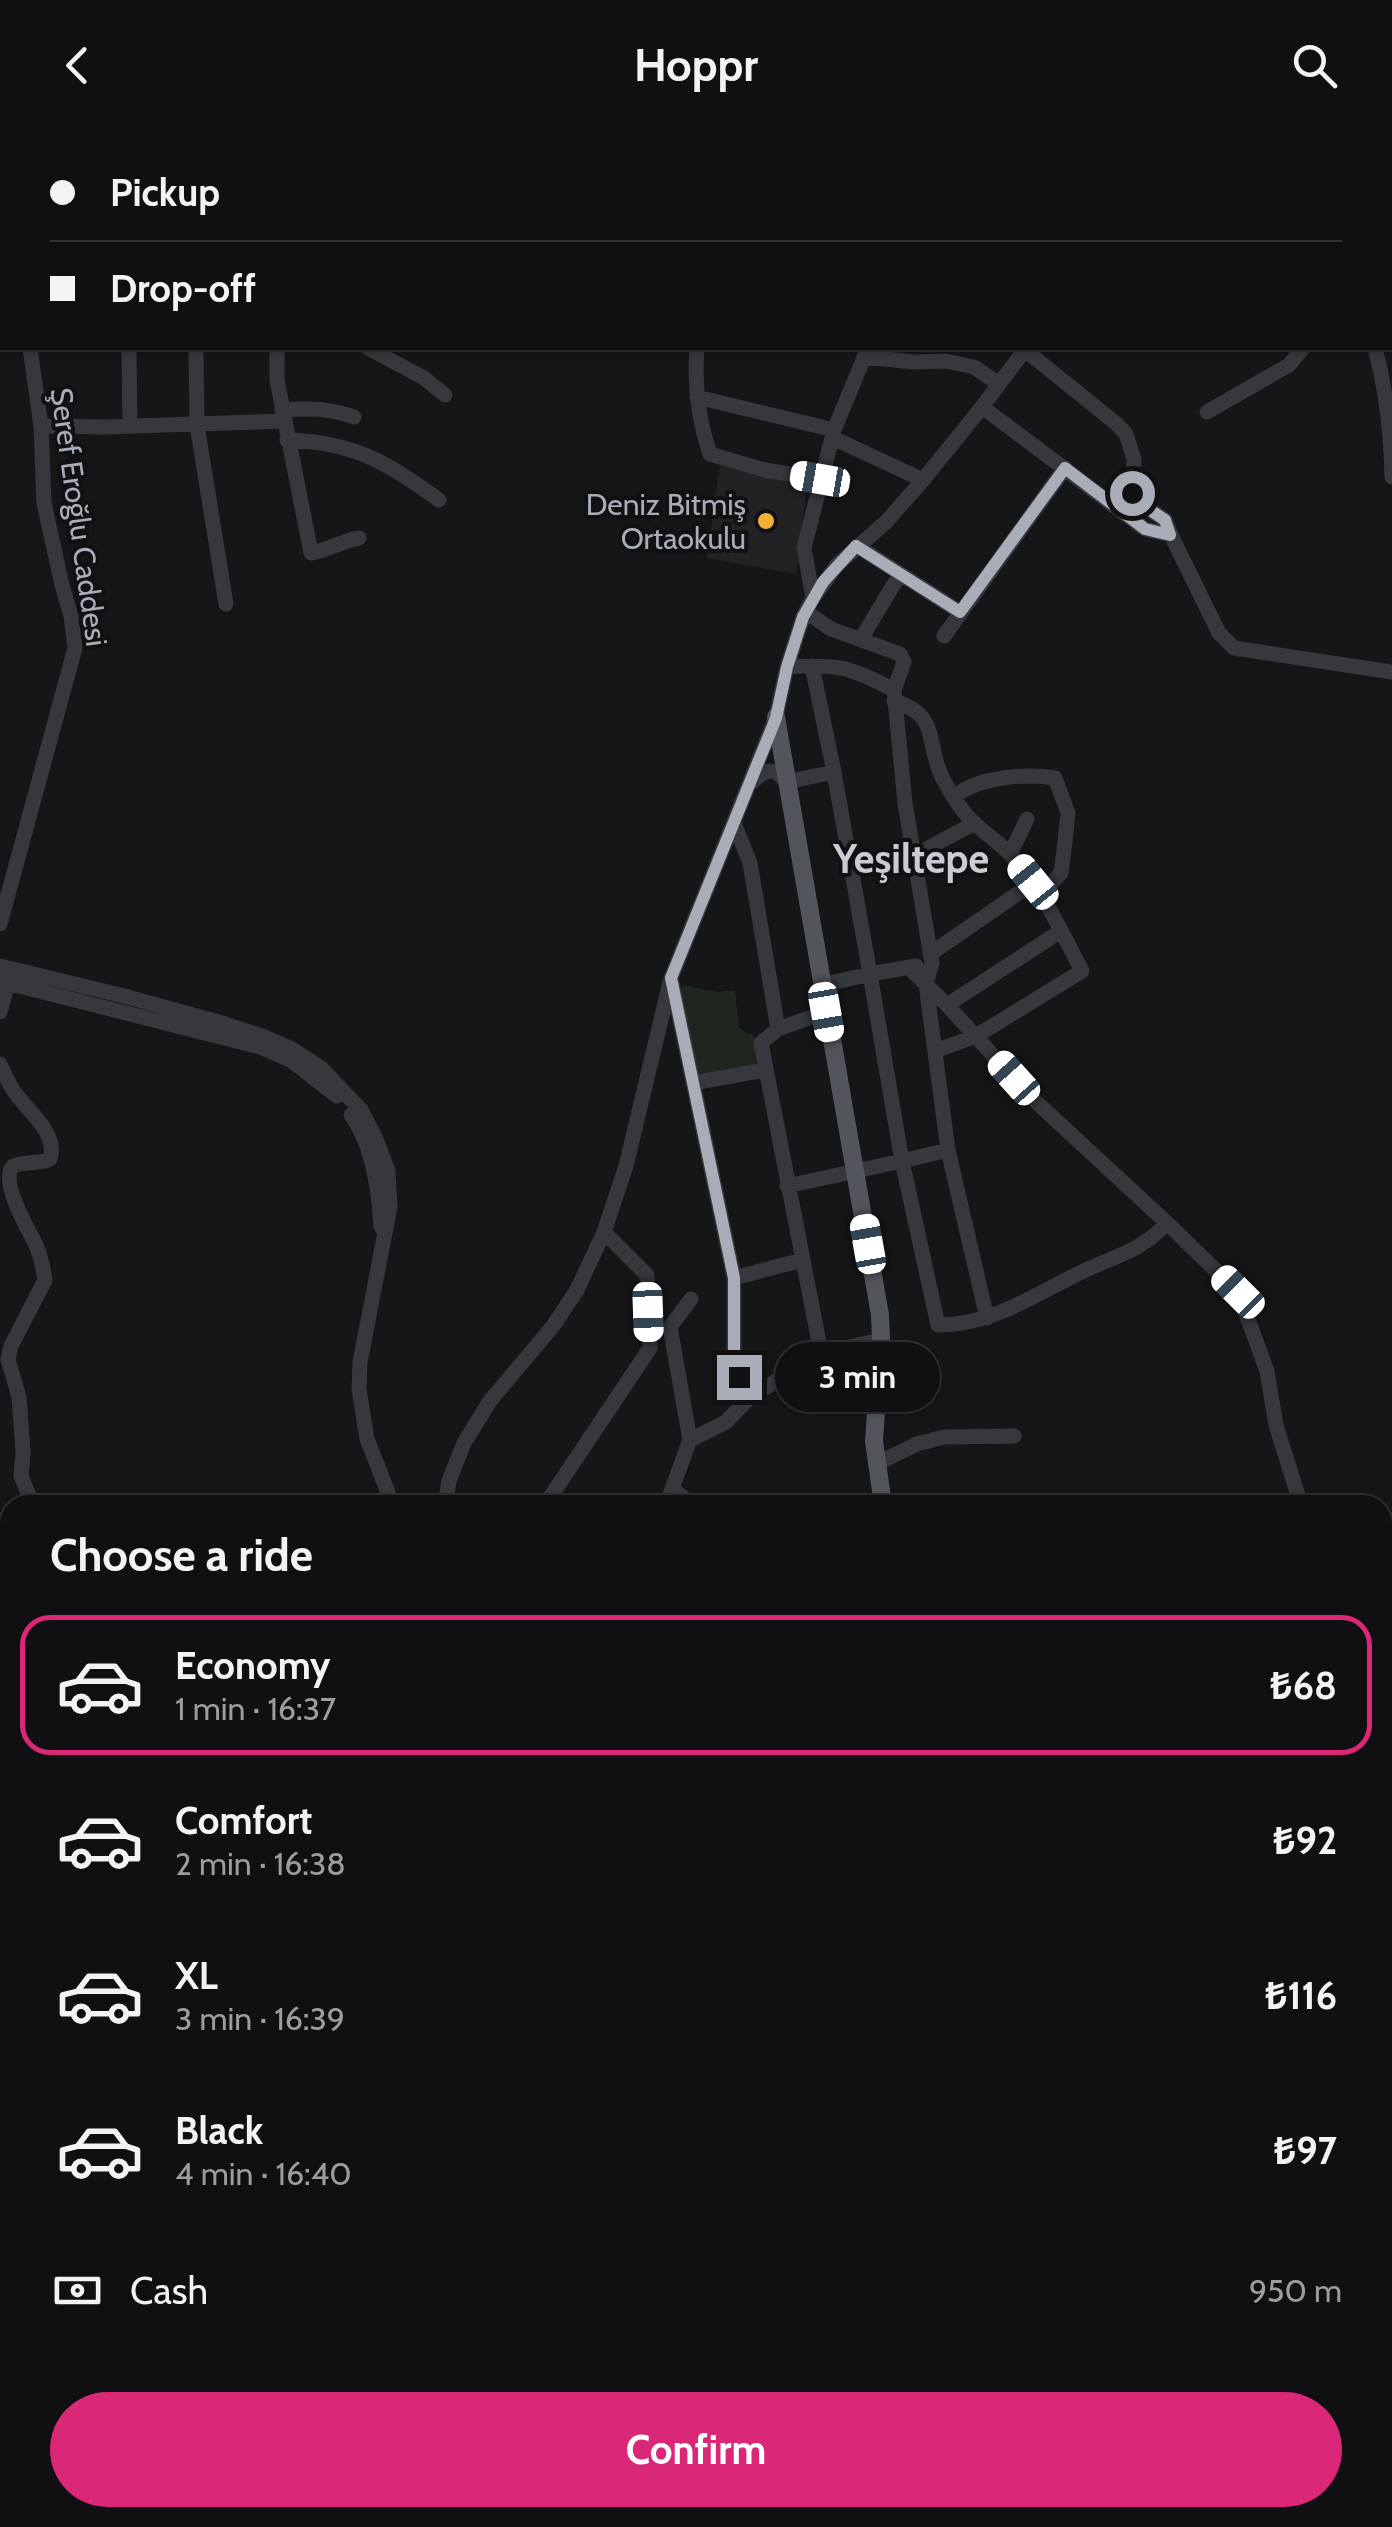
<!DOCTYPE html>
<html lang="en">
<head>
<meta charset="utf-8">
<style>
	:root { --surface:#101012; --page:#19191b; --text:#f1f3f6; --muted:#9c9d9f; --line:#303032; --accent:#db2777 }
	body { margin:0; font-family:Cabin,sans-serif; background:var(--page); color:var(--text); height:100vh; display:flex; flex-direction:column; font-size:38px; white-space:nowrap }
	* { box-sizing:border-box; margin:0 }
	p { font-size:32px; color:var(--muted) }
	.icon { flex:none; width:55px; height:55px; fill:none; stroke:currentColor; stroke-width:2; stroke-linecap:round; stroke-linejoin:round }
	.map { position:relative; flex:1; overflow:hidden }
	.sheet { position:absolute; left:0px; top:1365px; width:1392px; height:1032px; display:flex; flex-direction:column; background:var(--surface); border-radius:30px 30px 0 0; box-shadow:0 2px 8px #0004,0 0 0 2px var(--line) }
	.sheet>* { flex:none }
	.guide { position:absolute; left:0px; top:0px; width:1392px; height:220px; box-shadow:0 2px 8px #0004,0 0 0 2px var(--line); display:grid; align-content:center; height:220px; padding:0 50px; background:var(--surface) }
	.end { position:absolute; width:45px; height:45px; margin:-22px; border:12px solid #a8adb8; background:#111; box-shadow:0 0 0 5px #111 }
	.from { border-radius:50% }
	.bubble { position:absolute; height:70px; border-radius:35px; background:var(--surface); box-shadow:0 2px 8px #0004,0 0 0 2px var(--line); font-size:32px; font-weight:700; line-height:70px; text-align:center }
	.car { position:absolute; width:30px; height:60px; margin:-30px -15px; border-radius:12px; box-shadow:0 0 8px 2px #0007; background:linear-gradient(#fff 24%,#345 0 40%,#fff 0 76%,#345 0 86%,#fff 0) }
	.guide b { display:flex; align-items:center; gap:35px; height:95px; font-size:38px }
	.guide b+b { border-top:2px solid var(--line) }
	.guide i { width:25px; height:25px; background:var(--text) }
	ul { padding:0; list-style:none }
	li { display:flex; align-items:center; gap:30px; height:140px; margin:0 20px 15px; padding:0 30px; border:5px solid transparent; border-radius:30px }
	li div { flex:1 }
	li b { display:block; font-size:38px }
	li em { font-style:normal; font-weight:700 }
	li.on { border-color:var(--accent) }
	li>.icon { width:90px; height:90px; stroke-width:1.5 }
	h2 { padding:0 50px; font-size:45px; line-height:120px }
	.pay { display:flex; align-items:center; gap:25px; height:110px; padding:0 50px; font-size:38px }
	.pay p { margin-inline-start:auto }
	.primary-button { display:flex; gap:20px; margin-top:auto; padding:20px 50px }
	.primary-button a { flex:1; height:115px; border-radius:60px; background:var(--accent); color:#fff; font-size:40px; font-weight:700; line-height:115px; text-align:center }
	header { display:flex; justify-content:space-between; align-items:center; height:130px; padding:0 50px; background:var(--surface); font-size:45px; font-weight:700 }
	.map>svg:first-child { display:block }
	.built { fill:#222225 }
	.green { fill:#1e261f }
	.forest { fill:url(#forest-firs) }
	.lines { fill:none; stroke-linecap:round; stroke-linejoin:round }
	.minor { stroke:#37383d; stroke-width:15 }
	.major { stroke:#53555c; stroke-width:18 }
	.route { stroke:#a8adb8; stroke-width:12 }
	.poi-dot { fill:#f2b134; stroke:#111113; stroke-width:4 }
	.labels { text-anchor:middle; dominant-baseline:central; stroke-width:8; stroke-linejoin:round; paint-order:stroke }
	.poi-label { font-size:30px; fill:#a8adb8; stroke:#111113; text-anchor:end }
	.street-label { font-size:30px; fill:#a8adb8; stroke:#111113 }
	.district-label { font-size:40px; font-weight:bold; fill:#c9ccd4; stroke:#111113 }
</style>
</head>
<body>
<header><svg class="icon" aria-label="back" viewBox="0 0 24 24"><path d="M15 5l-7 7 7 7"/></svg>Hoppr<svg class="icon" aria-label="search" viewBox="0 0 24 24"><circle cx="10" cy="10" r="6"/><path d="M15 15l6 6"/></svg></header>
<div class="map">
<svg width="1392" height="2397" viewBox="0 0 1392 2397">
	<defs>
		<pattern id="forest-firs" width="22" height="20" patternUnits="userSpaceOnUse" patternTransform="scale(2.5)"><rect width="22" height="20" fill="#1e261f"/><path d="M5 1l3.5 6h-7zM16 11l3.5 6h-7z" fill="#3c433d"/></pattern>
	</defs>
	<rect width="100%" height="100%" fill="#161618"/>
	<path class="built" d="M720,334L807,355L796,444L707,428Z"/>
	<path class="green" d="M683,855L717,862L735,860L739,897L747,904L753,903L757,936L699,946L680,864Z"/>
	<path class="forest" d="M337,2388H579L580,2397H332Z
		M678,2388H906L903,2397H680Z
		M931,2388H1354L1358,2397H929Z"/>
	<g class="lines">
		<path class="minor" d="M92,0L98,2
			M373,0L380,2
			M1069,0V2
			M1296,0L1297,2
			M1140,1V2
			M350,2L351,0
			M431,2L433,0
			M517,2L519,0
			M603,2L604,0
			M690,2L691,0
			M726,2L727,0
			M849,2V0
			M931,2V0
			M0,168L2,169
			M129,218L130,296
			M196,218L197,295L226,474
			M277,218V250L311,423C327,421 341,411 359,408
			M368,218L424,248L445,265
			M697,218C694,255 698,289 710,324L765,340L820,349
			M1375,218C1386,259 1391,304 1392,347
			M1025,220L1118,295L1126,304L1134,329L1132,363L1137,371L1165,390L1171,405
			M864,227L915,232L946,231L974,237L999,254
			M697,267L834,300
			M982,277L1145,399L1171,405L1219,503L1234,518L1392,542
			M282,280C308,278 329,278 354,287
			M1207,282L1289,235L1303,218
			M41,296L104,297L284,291
			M833,308L923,350
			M287,310C354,312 386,332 439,370
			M857,416L960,482
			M813,468L804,418L834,300L868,218
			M806,482L831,499L900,524L904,532L894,560
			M944,506L1065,338
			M861,509L900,444
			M812,536L834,642L870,844L916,836
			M787,537C837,534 849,536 894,560L905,673L932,833L926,854L948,1020L987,1188
			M894,571C942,586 924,612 943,649C949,660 956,672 964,682C976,698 995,709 1009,723C1041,756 1061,801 1082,841L976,906L935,921
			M752,652C767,639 773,636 786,652L834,642
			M955,666C979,647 1025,643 1055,648L1068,683L1064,720L1061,743L1050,755L1039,763
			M734,693L750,733L778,899L761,913L821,1223L881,1210
			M1010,724L1027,689
			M915,725L975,693
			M0,794L75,518L71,486L62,455L44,373L41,296L30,218
			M930,824L1033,753
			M0,836L124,866L222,893L265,907L292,919L321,938L361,980L376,1009L388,1041L390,1077L360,1232L359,1259L367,1309L393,1375
			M909,838L947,875L1033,969L1167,1093L1238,1162L1267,1241L1276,1295L1301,1375
			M0,851L260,917L292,931L337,966
			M672,852L734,1148V1226L739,1247L749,1268
			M822,855L870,844L902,1031L948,1020
			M947,875L1061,801
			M0,882L8,853
			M778,899L826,882
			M0,934C5,945 9,955 16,964C30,983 58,1004 50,1029L45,1031C36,1033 22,1032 13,1036C0,1050 26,1096 34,1111C40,1122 43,1137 45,1150L11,1216L8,1229L19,1267L23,1323L21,1346L33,1375
			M693,953L765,940
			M351,985C373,1015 379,1060 381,1097
			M787,1056L902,1031L938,1195C995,1195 1038,1162 1088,1139C1121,1124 1142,1120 1167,1093
			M734,1148L802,1130
			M690,1310L670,1197L691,1169
			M876,1334L917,1314L944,1307L1014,1306
			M673,1359L693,1375
			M445,1375L449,1351L464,1313L490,1271L553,1196L577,1160L604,1102L626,1036L671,848L776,587L787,537L803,487L813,468L837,435L886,392L923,350L982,277L1026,218
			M545,1375L650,1218L647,1145L604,1102
			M666,1375L690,1310L726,1292L749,1268L821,1223
			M0,1448L3,1438
			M1382,1560L1392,1572
			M1382,1718L1392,1714
			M0,2201L10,2217
			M1382,2225L1392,2233
			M0,2336L10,2337
			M0,2359L10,2349
			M50,2397V2388
			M329,2397L336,2388"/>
		<path class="major" d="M776,587L880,1185L881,1210L874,1311L883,1375
			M911,2397L914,2388"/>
	</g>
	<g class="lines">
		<path class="route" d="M739,1247L734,1226V1148L671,848L776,588L787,537L803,487L823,452L856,416L960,482L1065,338L1145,399L1170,405L1165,390L1137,371L1132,363"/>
	</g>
	<circle class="poi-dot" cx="766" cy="391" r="10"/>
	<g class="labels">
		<g class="poi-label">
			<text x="746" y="374">Deniz Bitmiş<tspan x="746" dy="34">Ortaokulu</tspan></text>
		</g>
		<g class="street-label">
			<text transform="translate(79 387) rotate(82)">Şeref Eroğlu Caddesi</text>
		</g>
		<g class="district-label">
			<text x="911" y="728">Yeşiltepe</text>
		</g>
	</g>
</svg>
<i class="end from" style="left:1132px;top:363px"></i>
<i class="end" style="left:739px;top:1247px"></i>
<div class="bubble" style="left:775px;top:1212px;width:165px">3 min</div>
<i class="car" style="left:820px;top:349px;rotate:280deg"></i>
<i class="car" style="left:1033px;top:752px;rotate:321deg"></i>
<i class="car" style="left:826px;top:882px;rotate:170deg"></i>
<i class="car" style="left:1014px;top:948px;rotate:318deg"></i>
<i class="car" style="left:868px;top:1114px;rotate:350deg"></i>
<i class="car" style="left:1238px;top:1162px;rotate:315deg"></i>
<i class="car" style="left:648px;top:1182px;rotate:178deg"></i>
<div class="guide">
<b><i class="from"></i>Pickup</b>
<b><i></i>Drop-off</b>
</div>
<section class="sheet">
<h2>Choose a ride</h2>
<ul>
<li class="on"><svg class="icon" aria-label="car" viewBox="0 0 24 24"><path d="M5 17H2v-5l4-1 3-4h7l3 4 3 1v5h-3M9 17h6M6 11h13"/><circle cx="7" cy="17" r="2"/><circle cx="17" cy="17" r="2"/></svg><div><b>Economy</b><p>1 min · 16:37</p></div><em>₺68</em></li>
<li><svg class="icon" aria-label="car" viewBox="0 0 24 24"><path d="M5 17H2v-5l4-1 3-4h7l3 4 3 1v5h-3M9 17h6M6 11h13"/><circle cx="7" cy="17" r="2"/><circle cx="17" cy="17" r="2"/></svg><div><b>Comfort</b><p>2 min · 16:38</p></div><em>₺92</em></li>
<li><svg class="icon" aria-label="car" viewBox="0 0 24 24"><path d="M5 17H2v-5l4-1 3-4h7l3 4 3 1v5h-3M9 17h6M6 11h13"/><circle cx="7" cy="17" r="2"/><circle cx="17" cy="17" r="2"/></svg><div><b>XL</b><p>3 min · 16:39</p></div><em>₺116</em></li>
<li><svg class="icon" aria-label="car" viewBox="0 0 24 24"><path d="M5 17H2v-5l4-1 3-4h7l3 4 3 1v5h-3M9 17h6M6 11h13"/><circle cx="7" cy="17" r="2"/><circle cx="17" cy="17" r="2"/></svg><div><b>Black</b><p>4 min · 16:40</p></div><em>₺97</em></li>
</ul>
<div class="pay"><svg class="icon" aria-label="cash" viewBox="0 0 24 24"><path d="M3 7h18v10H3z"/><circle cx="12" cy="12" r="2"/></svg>Cash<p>950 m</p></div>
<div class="primary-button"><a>Confirm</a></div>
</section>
</div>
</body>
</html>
